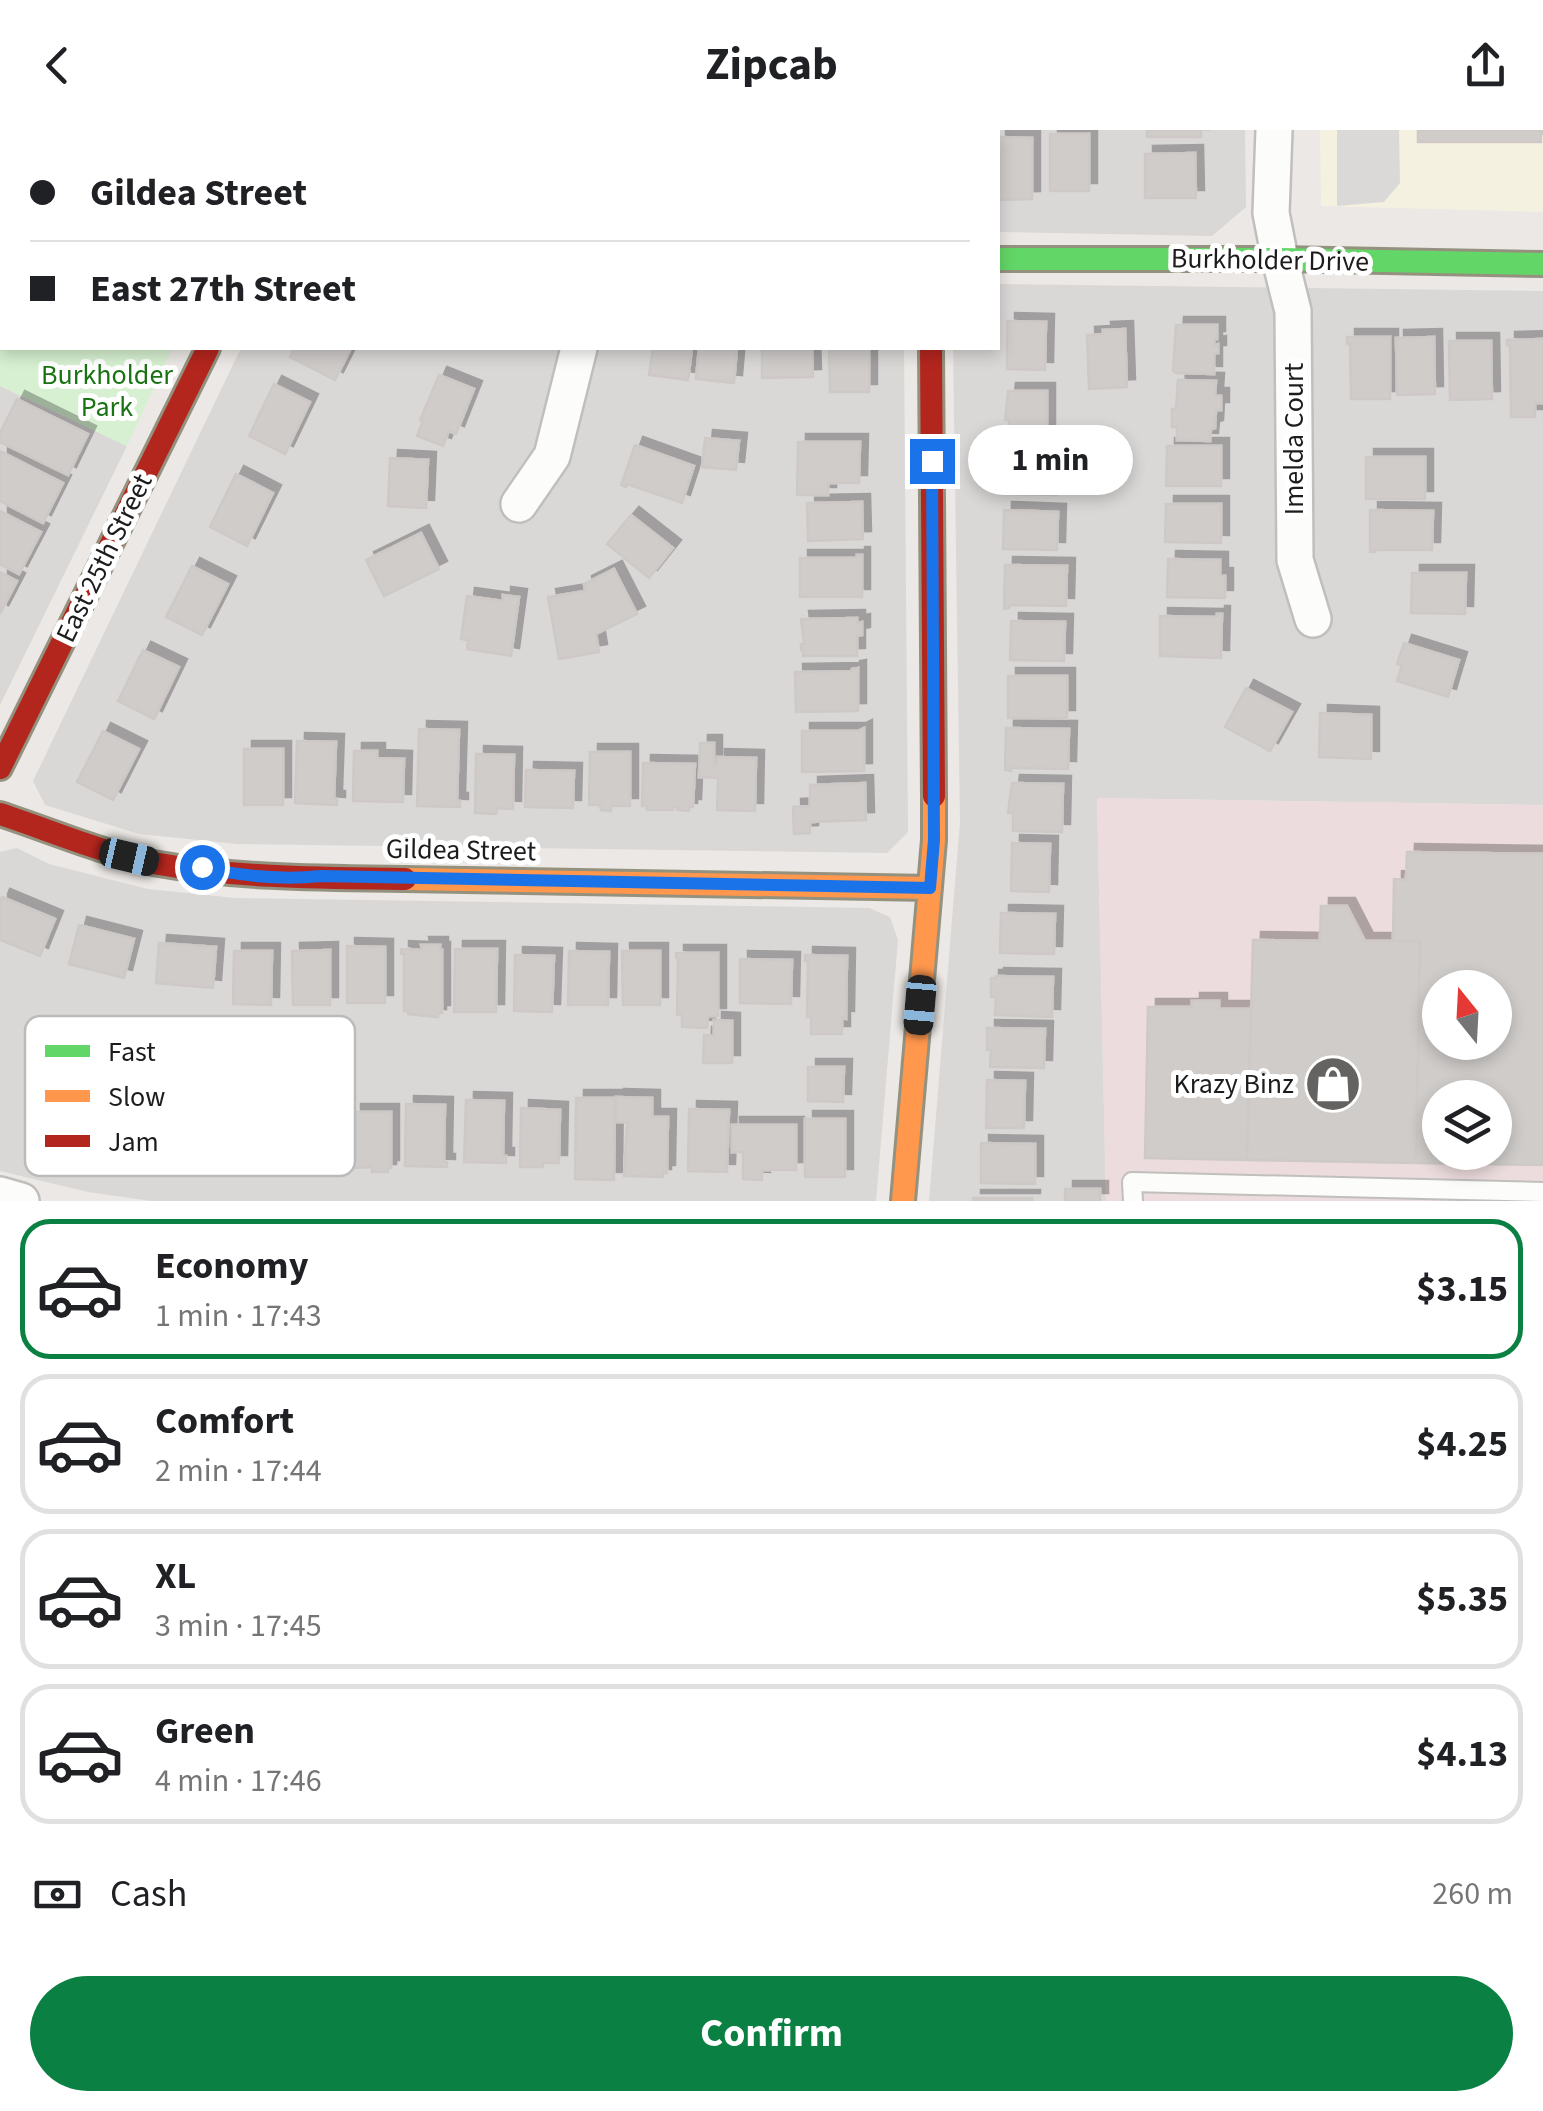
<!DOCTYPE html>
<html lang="en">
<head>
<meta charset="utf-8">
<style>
	:root { --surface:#fff; --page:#f6f6f6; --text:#202124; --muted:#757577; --line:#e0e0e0; --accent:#0b8043 }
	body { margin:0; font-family:"Source Sans 3",sans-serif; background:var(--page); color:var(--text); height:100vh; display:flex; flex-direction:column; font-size:38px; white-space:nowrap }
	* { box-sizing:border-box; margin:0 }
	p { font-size:32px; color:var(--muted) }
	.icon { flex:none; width:55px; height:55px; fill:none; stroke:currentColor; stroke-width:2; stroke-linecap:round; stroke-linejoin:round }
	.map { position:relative; height:1071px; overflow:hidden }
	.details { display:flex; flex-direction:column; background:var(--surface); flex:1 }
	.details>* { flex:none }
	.top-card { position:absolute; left:0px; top:0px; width:1000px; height:220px; box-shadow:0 5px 15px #0003; display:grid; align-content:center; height:220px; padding:0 30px; background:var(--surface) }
	.needle { width:65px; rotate:342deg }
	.tools { position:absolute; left:1422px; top:840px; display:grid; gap:20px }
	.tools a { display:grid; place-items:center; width:90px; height:90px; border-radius:50%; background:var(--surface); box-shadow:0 5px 15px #0003; font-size:50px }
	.end { position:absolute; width:45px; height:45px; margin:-22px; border:12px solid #1a73e8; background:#fff; box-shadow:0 0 0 5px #fff }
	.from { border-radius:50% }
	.bubble { position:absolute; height:70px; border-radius:35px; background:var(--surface); box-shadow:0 5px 15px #0003; font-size:32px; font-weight:700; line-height:70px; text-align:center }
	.car { position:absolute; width:30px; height:60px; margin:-30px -15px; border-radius:12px; box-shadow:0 0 8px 2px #0007; background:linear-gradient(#222 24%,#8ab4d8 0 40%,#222 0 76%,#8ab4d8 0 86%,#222 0) }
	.top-card b { display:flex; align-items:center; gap:35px; height:95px; font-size:38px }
	.top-card b+b { border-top:2px solid var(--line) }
	.top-card i { width:25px; height:25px; background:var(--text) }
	ul { padding:18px 0 0; list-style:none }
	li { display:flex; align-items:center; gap:30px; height:140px; margin:0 20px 15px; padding:0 10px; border:5px solid var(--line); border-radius:30px }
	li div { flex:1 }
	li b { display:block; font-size:38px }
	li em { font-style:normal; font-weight:700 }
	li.current { border-color:var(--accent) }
	li>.icon { width:90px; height:90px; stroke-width:1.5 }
	.pay { display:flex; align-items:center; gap:25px; height:110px; padding:0 30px; font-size:38px }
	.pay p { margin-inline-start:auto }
	.button { display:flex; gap:20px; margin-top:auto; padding:20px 30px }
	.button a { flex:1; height:115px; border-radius:60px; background:var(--accent); color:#fff; font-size:40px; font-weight:700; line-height:115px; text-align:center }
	header { display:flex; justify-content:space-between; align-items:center; height:130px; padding:0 30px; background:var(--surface); font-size:45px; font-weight:700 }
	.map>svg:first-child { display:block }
	.residential { fill:#dad8d7 }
	.commercial { fill:#ecdcdd; fill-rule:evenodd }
	.education { fill:#f5f1e0 }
	.park { fill:#d6f0d1 }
	.parking { fill:#dbd9d8 }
	.building { fill:#cfccca; stroke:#cec9c7; stroke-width:2.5; fill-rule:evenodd; filter:url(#shadow) }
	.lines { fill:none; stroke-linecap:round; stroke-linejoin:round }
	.lane-casing { stroke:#c0bfbd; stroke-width:22 }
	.street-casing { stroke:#c0bfbd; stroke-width:40 }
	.fast-casing { stroke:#94927f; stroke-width:28 }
	.slow-casing { stroke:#94927f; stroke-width:28 }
	.jam-casing { stroke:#94927f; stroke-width:28 }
	.lane { stroke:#fcfcfb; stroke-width:18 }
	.street { stroke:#fcfcfb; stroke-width:35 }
	.fast { stroke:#63d668; stroke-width:22 }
	.slow { stroke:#ff974d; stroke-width:22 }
	.jam { stroke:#b3261e; stroke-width:22 }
	.route { stroke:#1a73e8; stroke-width:12 }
	.labels { text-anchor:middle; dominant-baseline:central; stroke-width:10; stroke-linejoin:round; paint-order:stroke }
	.street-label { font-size:28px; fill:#1c1c1c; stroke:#fff }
	.park-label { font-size:28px; fill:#197312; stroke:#fff }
	.poi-label { font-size:28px; fill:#1c1c1c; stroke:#fff; text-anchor:end }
	.key { fill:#fff; stroke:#bbb; stroke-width:2.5 }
	.key-label { font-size:28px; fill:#1c1c1c }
</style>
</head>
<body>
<header><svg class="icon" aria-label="back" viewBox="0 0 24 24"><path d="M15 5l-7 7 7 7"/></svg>Zipcab<svg class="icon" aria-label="share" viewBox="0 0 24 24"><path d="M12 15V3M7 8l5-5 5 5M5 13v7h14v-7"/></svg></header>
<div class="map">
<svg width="1543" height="1071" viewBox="0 0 1543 1071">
	<defs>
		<filter id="shadow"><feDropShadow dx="8" dy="-8" stdDeviation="0" flood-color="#0004"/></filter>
	</defs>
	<rect width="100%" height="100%" fill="#ebe8e5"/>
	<path class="residential" d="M419,0H1245L1246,77L1212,106L998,102V2H424Z
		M998,154L1543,161V675L1097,668L1106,1071H929L960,692L953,218H998Z
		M241,218H904L908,702L887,723L237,714L139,704L45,675L33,651Z
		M0,256L127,316L0,575Z
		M17,718L49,734L148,759L235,768L869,778L890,787L898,810L876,1071H151L88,1062L0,1041V722Z"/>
	<path class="commercial" d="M1097,668L1543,675V1071H1106ZM1440,858H1495V912H1440ZM1440,968H1495V1022H1440Z"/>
	<path class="education" d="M1320,0H1543V82L1321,76Z"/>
	<path class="park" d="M0,0H116L115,2H2V218H172L127,316L0,256Z"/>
	<path class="parking" d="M1337,0H1399L1400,53L1384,72L1337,76Z"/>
	<path class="building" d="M534,0H575L574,2H533Z
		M594,0H633V2H593Z
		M650,0H690V2H649Z
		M935,0H974V2H935Z
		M1147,0H1201V7H1147Z
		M1418,0H1541V12H1418Z
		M1050,4H1089V61H1050Z
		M998,7L1032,8V69L998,70Z
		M1195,23L1196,68H1145V24Z
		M1007,191L1046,192L1045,240L1007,239Z
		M1176,195H1217V209H1214V215L1218,214V223H1214V244L1176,243L1173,241Z
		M1125,199L1127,257L1089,259L1087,205L1103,204V200Z
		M1347,207H1390V269H1351L1350,214H1347Z
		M1434,207L1435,264L1397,265L1396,208Z
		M1543,209V273H1535V287H1511L1510,215H1507V210Z
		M1449,211H1491L1492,269L1450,270Z
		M294,218H351L335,250L290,227Z
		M653,218H692L688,250L649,245Z
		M699,218H737L734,253L696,249Z
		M762,218H812L813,247L762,248Z
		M829,218H869V262H830Z
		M439,245L474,259L456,304L449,301L443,316L417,306L423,291L420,290Z
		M1178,250L1216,251L1215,266H1221V280H1216L1215,298L1211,299L1210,311L1177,310V297H1172V279H1176Z
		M274,254L310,272L285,324L249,306Z
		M1008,261H1047V309L1009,308V290H1005Z
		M17,269L88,304L68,345L0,312V303Z
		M705,308L739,311L736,340L702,337Z
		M798,312H860L859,353H828V365H797Z
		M635,315L694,336L682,373L627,354L626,357L621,355Z
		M1167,316H1221V356H1166Z
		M0,321L63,353L43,393L0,371Z
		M1000,325L1058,326L1057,365L1003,364V347H999Z
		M1366,327H1425V369H1366Z
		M390,328L428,330L426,378L388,376Z
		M236,344L273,363L247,416L210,397Z
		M862,372L863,409L808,411L807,373Z
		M1166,374H1221V413L1165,412Z
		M1004,380L1058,382L1057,420L1003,419Z
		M1370,380L1433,381L1432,420H1376L1375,422H1370Z
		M0,381L41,402L19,444L0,434Z
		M631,385L673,418L649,448L607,414Z
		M421,403L439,439L384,466L366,430Z
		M857,425H862V467H800V428H857Z
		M1168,429L1220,430V446H1225V468L1167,467Z
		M1005,435L1067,436L1066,476L1010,475L1009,478L1004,479Z
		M192,436L228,454L202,505L166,487Z
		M614,439L637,484L596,504L599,522L559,529L548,467L585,461L584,454Z
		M0,442L17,451L0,484Z
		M1412,443H1466L1465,484L1411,483Z
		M503,465L519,467L511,526L467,519L468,510L461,509L467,466L503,471Z
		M1217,484H1222L1221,528L1160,526V486L1217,487Z
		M857,488V493L862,492V505L857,506V526H803V520H801V514H804L801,489Z
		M1011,491L1065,492L1064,531L1010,530Z
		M1404,513L1459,530L1448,567L1397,551L1402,535L1397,534Z
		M143,520L179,537L154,589L118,571Z
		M858,538V581L796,582L795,542L852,541V539Z
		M1008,546H1067V588H1008Z
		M1246,558L1292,582L1270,621L1225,597Z
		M1320,583L1371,585V629L1319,627Z
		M864,598V641L802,642V601H858Z
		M1006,598L1069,599L1068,639L1011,638V641L1005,640Z
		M419,599L459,600L457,671H460V677L417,676Z
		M103,601L139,619L113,670L77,652Z
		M297,611L336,612L334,669H337V675L295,673Z
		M700,613H714V635H717V627L756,628L755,681L717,680L718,648L699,647Z
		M244,619H283V675H244Z
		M354,621H377V628L404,629L403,672L353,671Z
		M590,622H630V676H611V681L601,680L600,675H589Z
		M476,624L514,625L513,679L497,678L496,684L475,683Z
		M643,633L695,634L693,677H689V681L677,680L678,677H673V680H647V676H642Z
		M526,640L574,641L573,678L525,677Z
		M865,653L866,690L810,692V703L794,704L793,677L810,676V655Z
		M1012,653L1063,654L1062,702L1013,701V683H1008Z
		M1012,713L1050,714L1049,762L1011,761Z
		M1407,722L1543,724V1035L1416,1033L1420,811H1393L1394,749L1406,750ZM1440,858H1495V912H1440ZM1440,968H1495V1022H1440Z
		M2,767L55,789L40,826L0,810V772Z
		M1321,776H1347L1365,811H1420L1416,1033L1247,1030L1253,810L1320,811Z
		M1001,783L1055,784L1054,824L1000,823Z
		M79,795L134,809L124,848L69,834Z
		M159,813L216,817L213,858L156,853Z
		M421,815H440V820H442V883H438V887L408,884V881H404V824H401V819L422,820Z
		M347,816L385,817V873H347Z
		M455,819H497L496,882H454Z
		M330,820V875H293L292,821Z
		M234,821H272L271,875L233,874Z
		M569,821L609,822L608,875H568Z
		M622,821H660V875H623Z
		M676,823H718V886H708L707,898L682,897V885H677L678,828H676Z
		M515,825L554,826L552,882L514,881Z
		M805,825L847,826L846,889L842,888V904H811V887H807L808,831H805Z
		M740,829L792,830L791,874L740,873Z
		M996,846L1053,847L1052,887L995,885L996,867H991V848H995Z
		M1192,871H1219V879H1251L1247,1030L1145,1028L1148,877H1192Z
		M714,890L732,891V933H703L704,905L714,906Z
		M987,898L1045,899L1044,938L990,937L991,920H987Z
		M808,937H844L843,972L808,971Z
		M987,950L1025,951L1024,998H986Z
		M616,967L652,968V987H668L667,1043H663V1047L624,1046L627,992H616Z
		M576,968H615L614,1050L575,1049Z
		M466,970L504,971L503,1026H506V1033L464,1032Z
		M406,974L445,975L444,1032H447V1037L405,1036Z
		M521,978L560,980L559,1033H543V1037H520Z
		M689,979L729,980L727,1042L688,1041Z
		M353,982H391V1038H388V1042H372V1037L353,1038Z
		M805,989H845V1047H805Z
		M732,995H796V1040H762V1050L743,1049V1022H732Z
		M981,1013L1035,1014V1054L981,1053Z
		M1065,1059H1100V1071H1065Z
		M973,1068H1032V1071H973Z"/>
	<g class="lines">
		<g class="lane-casing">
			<path id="lane" d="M1133,1071L1132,1052L1543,1062"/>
		</g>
		<g class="street-casing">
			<path id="street" d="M352,0L358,2
				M1274,0L1271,83L1280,129L1293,181L1295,430L1313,489
				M315,2L317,0
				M519,374L552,326L579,218
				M0,1065L21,1071"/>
		</g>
		<g class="fast-casing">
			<path id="fast" d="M998,129H1280L1543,134"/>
		</g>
		<g class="slow-casing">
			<path id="slow" d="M405,749L930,758
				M903,1071L934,710V666"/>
		</g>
		<g class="jam-casing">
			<path id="jam" d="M931,218L934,666
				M0,638L208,218
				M0,684C49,700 102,723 153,733C236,748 321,748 405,749"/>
		</g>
		<use href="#lane" class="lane"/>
		<use href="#street" class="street"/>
		<use href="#fast" class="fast"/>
		<use href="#slow" class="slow"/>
		<use href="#jam" class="jam"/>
	</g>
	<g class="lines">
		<path class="route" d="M202,737C240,746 282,750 321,746L930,758L934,710L932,331"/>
	</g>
	<defs>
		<g id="shop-disc" transform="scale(2.875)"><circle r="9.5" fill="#646362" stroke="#fff"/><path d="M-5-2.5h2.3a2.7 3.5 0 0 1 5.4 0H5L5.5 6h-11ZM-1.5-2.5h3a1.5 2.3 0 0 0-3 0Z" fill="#fff"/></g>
	</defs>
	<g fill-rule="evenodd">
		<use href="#shop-disc" x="1333" y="954"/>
	</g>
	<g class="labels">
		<g class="street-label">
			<text transform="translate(1270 130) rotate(1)">Burkholder Drive</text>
			<text transform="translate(1294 309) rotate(-90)">Imelda Court</text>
			<text transform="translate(104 428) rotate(-64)">East 25th Street</text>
			<text transform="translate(461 720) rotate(1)">Gildea Street</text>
		</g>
		<g class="park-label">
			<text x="107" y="245">Burkholder<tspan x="107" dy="32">Park</tspan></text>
		</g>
		<g class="poi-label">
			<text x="1294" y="954">Krazy Binz</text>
		</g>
	</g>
	<rect x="25" y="886" width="330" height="160" rx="15" class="key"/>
	<rect x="45" y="915" width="45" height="12" fill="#63d668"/>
	<rect x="45" y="960" width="45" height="12" fill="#ff974d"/>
	<rect x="45" y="1005" width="45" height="12" fill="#b3261e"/>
	<g class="key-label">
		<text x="108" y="931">Fast</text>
		<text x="108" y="976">Slow</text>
		<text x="108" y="1021">Jam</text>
	</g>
</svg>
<div class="tools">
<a><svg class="needle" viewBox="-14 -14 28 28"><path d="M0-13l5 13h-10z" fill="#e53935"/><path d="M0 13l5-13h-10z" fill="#757577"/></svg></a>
<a><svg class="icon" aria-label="layers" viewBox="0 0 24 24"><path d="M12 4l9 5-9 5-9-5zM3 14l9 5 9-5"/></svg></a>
</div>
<i class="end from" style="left:202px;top:737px"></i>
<i class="end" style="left:932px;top:331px"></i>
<div class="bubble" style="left:968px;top:295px;width:165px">1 min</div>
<i class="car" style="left:129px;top:727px;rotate:103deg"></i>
<i class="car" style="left:920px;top:875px;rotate:185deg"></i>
<div class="top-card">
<b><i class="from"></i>Gildea Street</b>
<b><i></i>East 27th Street</b>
</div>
</div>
<section class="details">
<ul>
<li class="current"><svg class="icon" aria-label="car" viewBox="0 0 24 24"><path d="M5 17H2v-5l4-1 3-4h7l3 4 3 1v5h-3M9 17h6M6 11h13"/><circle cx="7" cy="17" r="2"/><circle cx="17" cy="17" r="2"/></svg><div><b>Economy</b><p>1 min · 17:43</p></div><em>$3.15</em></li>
<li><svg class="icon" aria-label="car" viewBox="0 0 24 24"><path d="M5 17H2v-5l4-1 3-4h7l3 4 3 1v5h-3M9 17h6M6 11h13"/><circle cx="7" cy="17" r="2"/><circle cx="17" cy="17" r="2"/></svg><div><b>Comfort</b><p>2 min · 17:44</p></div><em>$4.25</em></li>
<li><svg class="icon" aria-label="car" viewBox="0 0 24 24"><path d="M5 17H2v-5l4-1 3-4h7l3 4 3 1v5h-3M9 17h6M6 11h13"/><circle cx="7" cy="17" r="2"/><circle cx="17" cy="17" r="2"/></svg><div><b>XL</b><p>3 min · 17:45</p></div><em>$5.35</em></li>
<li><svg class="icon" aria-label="car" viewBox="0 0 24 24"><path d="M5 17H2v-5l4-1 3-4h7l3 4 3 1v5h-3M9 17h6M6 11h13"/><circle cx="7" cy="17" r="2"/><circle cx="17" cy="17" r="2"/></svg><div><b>Green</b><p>4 min · 17:46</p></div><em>$4.13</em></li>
</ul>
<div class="pay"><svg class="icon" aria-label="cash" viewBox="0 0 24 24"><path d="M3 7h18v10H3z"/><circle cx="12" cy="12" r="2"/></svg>Cash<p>260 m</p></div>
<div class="button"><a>Confirm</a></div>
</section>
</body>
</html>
